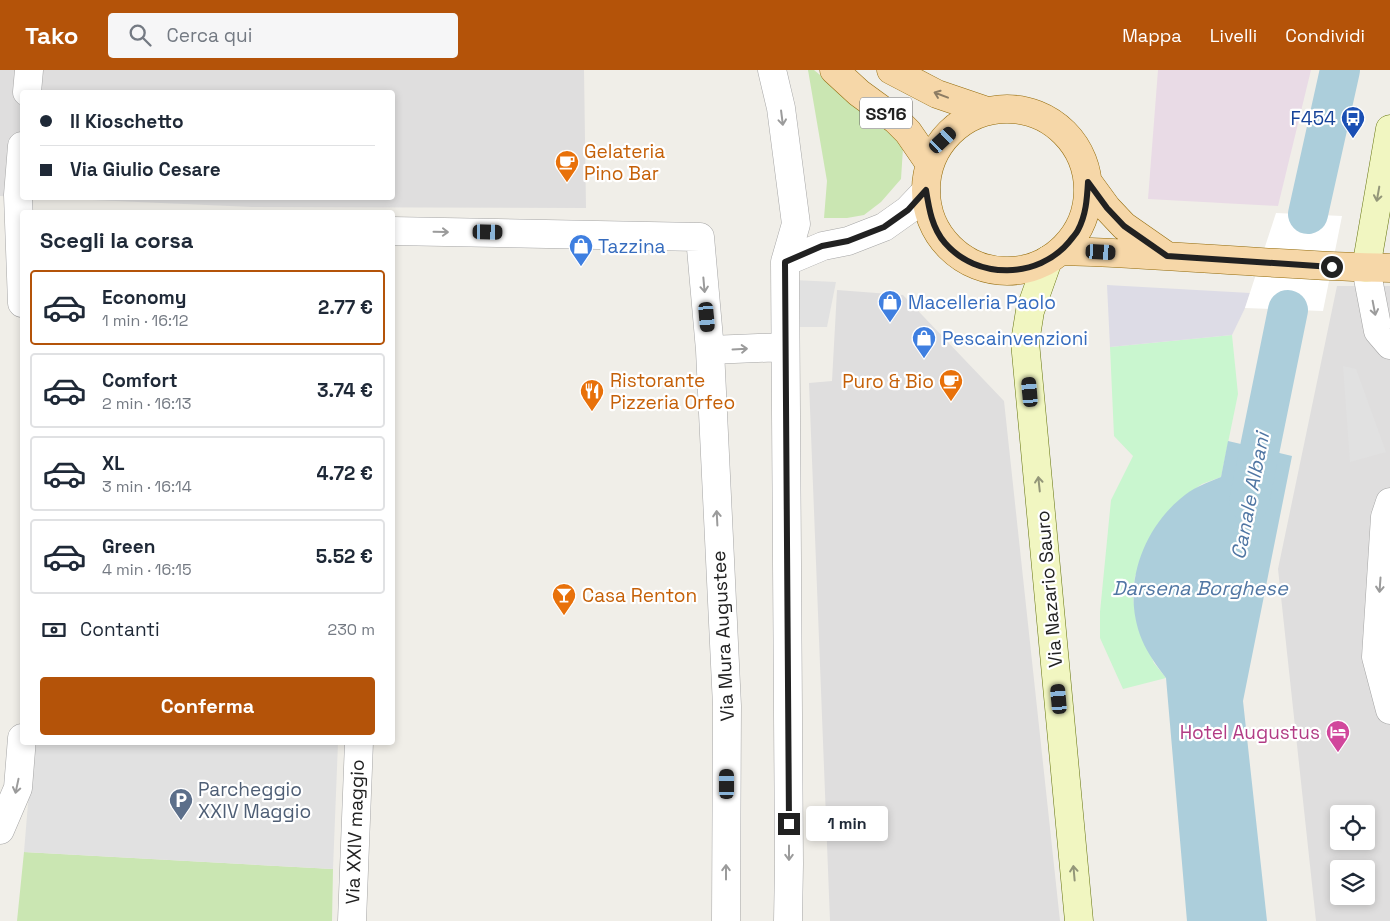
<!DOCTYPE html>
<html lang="it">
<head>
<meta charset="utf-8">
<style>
	:root { --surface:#fff; --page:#f6f6f7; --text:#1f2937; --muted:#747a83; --line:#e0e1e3; --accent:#b45309 }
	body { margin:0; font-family:"Space Grotesk",sans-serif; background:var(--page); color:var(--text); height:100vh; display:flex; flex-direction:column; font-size:19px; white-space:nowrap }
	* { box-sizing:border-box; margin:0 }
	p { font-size:16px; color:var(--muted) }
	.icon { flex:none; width:28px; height:28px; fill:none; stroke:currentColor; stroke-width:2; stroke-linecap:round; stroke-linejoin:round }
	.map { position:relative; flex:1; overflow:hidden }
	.panel { position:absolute; left:20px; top:140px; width:375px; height:535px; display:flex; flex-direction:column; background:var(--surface); border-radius:5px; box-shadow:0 2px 8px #0003 }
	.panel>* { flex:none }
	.banner { position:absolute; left:20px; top:20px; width:375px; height:110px; border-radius:5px; box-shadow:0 2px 8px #0003; display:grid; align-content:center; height:110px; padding:0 20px; background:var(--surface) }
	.controls { position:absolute; left:1330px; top:735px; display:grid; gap:10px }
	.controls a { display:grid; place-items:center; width:45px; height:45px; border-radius:5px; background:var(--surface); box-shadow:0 2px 8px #0003; font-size:25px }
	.end { position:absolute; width:22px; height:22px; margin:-11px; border:6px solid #212121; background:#fff; box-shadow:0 0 0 2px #fff }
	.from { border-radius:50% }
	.bubble { position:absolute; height:35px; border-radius:5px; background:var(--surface); box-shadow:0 2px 8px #0003; font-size:16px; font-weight:800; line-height:35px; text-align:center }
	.car { position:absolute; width:15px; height:30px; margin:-15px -8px; border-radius:6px; box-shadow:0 0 4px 1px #0007; background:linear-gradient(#222 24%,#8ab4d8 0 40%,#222 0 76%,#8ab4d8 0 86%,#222 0) }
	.banner b { display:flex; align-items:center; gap:18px; height:48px; font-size:19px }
	.banner b+b { border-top:1px solid var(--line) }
	.banner i { width:12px; height:12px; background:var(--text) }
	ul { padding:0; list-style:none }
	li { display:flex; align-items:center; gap:15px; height:75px; margin:0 10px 8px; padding:0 10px; border:2px solid var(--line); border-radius:5px }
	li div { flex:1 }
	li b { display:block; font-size:19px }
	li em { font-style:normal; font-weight:800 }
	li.selected { border-color:var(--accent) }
	li>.icon { width:45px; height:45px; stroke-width:1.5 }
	h2 { padding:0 20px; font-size:22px; line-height:60px }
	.pay { display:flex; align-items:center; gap:12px; height:55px; padding:0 20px; font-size:19px }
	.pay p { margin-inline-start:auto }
	.primary-button { display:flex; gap:10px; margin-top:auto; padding:10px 20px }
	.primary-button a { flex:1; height:58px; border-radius:5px; background:var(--accent); color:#fff; font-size:20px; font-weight:800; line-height:58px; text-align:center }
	header { display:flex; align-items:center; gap:30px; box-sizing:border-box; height:70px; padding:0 25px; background:var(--accent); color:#fff }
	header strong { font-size:24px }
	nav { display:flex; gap:28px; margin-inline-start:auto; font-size:18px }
	.search { width:350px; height:45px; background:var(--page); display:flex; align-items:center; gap:12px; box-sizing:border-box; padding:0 18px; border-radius:5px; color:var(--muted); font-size:19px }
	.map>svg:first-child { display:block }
	.residential { fill:#dfdede; fill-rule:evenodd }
	.industrial { fill:#e9dbe6 }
	.grass { fill:#cae6b2 }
	.park { fill:#c9f6cf }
	.parking { fill:#e1e1e1 }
	.plaza { fill:#dddce6 }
	.water { fill:#accedb }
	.pier { fill:#fff }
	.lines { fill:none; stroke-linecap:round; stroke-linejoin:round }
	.canal { stroke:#accedb; stroke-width:40 }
	.street-casing { stroke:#a5a5a5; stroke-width:29 }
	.secondary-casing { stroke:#64730d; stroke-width:29 }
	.primary-casing { stroke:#936b0b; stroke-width:29 }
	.street { stroke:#fff; stroke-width:28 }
	.secondary { stroke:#f1f6c1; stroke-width:28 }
	.primary { stroke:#f6d7a8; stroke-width:28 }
	.oneway { stroke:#8c7c64 }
	.oneway2 { stroke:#9b9b9b }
	.oneway3 { stroke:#939679 }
	.route { stroke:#212121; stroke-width:6 }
	.labels { text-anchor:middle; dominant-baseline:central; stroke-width:4.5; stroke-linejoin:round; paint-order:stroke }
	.shield { fill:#fff; stroke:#646464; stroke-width:1 }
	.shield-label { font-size:18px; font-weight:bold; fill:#212121 }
	.transit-label { font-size:19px; fill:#164399; stroke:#fff; text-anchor:end }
	.food-label { font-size:19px; fill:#c56008; stroke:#fff; text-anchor:start }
	.shop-label { font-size:19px; fill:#366cbe; stroke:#fff; text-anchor:start }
	.street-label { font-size:19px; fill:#212121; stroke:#fff }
	.hotel-label { font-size:19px; fill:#b23c85; stroke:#fff; text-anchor:end }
	.service-label { font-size:19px; fill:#4e5e75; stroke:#fff; text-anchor:start }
	.water-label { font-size:20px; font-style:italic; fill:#5076a3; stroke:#fff }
</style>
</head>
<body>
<header>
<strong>Tako</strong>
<div class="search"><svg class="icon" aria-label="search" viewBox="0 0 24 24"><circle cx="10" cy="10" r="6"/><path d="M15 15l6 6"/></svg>Cerca qui</div>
<nav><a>Mappa</a><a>Livelli</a><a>Condividi</a></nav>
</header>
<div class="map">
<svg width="1390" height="851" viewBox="0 0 1390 851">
	<rect width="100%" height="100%" fill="#f0eee8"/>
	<path class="residential" d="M0,0H584L586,138L252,137L47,128H392V22H22V127L0,126Z
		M1337,216H1390V851H1316L1278,499ZM1339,744H1366V771H1339ZM1339,799H1366V826H1339Z
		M837,220L903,225L1004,331L1060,851H830L809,313L832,311Z"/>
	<path class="industrial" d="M1158,0H1311L1278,136L1148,129Z"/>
	<path class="grass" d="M808,0H814L860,38L890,58L903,78L901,109L881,132L864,145L847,148H824L827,111Z
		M24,782L333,799L332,851H17Z"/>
	<path class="park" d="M1232,265L1238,324L1221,407L1202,414L1182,428L1135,506L1133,527L1136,549L1154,593L1166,608L1123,619L1100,568V542L1111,430L1133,386L1114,366L1110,277Z"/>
	<path class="parking" d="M793,210L836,212L827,257H793Z
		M1343,296L1356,299L1386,382L1350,392Z
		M33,673H338L333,799L24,782Z"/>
	<path class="plaza" d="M1107,215L1250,223L1245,238L1232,265L1110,277Z"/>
	<path class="water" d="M1228,371L1292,386L1243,631L1267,851H1187L1166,608C1157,596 1148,584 1142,570C1121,520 1141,462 1180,429C1192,418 1206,413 1221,407Z"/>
	<path class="pier" d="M1276,143L1342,146L1323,241L1245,238Z"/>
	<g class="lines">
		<path class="canal" d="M1308,144L1340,0
			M1249,432L1288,240"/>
		<g class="street-casing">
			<path id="street" d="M772,0L781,38L796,154L785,192L789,794L788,851
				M27,22L29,0
				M22,76L18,125L22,233
				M392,161L700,167L710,280
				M785,192L823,176L848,171L884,157L908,140L926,121
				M1366,198L1378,261L1390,275
				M1390,432L1385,447L1376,587L1390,640
				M0,760L18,718L22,668
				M352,851L359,672
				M726,851L727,636L710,280L785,277"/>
		</g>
		<g class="secondary-casing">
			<path id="secondary" d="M1048,190L1030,241L1025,272L1079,851
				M1366,198L1390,59"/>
		</g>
		<g class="primary-casing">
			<path id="primary" d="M834,0L859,23L896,50L908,62L930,94
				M891,0L937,24L987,41
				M926 120a81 81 0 1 1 162 0a81 81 0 1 1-162 0Z
				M1088,112L1107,138L1124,156L1167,186
				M1062,181C1172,184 1280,196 1390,198"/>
		</g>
		<use href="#street" class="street"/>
		<use href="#secondary" class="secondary"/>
		<use href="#primary" class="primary"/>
	</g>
	<defs><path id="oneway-shaft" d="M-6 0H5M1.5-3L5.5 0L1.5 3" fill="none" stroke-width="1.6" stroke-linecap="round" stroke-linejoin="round" transform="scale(1.25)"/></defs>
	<use class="oneway" href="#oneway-shaft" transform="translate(941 25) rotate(-159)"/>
	<g class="oneway2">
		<use href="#oneway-shaft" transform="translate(782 48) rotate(83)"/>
		<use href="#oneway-shaft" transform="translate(441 162) rotate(1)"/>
		<use href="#oneway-shaft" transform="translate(704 215) rotate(85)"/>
		<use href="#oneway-shaft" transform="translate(1374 238) rotate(79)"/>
		<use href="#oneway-shaft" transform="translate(740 279) rotate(-3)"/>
		<use href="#oneway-shaft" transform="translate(717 448) rotate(-93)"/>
		<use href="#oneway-shaft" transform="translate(1380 515) rotate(94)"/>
		<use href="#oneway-shaft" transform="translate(17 716) rotate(102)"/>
		<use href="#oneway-shaft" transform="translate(789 783) rotate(90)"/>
		<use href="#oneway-shaft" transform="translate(726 802) rotate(-90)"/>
	</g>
	<g class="oneway3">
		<use href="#oneway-shaft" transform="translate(1378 124) rotate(100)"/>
		<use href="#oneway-shaft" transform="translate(1039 414) rotate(-96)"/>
		<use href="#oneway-shaft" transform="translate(1074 803) rotate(-95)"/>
	</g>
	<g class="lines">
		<path class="route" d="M789,754L785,192L822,176L848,171L884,157L908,140L926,120C929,139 932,158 945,173C977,210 1038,209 1069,172C1072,168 1076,164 1078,160C1086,145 1087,129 1088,112L1107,138L1124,156L1167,186L1332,197"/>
	</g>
	<defs>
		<g id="bus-pin" transform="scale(1.25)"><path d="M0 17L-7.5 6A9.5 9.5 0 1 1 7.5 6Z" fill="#1a4fb4" stroke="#fff"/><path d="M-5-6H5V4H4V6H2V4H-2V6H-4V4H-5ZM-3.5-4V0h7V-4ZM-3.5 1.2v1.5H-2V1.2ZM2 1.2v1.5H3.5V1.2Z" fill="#fff"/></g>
		<g id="cafe-pin" transform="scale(1.25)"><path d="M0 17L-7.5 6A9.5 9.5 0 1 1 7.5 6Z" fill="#e8710a" stroke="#fff"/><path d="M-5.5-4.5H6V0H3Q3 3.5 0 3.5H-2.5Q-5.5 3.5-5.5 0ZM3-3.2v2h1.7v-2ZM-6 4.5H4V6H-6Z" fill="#fff"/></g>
		<g id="shop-pin" transform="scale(1.25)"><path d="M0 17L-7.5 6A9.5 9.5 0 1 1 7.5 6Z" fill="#3f7fe0" stroke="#fff"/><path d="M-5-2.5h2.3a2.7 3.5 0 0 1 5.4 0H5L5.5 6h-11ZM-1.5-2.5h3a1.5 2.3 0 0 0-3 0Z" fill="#fff"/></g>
		<g id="restaurant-pin" transform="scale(1.25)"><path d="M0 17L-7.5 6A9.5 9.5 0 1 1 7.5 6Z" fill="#e8710a" stroke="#fff"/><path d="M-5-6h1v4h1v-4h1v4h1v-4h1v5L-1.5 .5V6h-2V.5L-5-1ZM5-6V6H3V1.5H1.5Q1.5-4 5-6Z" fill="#fff"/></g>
		<g id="bar-pin" transform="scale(1.25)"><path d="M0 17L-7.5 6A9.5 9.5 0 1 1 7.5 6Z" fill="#e8710a" stroke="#fff"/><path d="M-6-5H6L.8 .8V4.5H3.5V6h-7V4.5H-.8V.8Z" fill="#fff"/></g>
		<g id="hotel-pin" transform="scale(1.25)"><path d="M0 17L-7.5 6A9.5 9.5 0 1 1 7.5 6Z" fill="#d1479c" stroke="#fff"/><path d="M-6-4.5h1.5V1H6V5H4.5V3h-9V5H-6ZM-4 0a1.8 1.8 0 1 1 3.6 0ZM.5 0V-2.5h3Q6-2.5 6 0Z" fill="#fff"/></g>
		<g id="parking-pin" transform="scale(1.25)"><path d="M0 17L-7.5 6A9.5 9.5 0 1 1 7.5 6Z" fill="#5c6f8a" stroke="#fff"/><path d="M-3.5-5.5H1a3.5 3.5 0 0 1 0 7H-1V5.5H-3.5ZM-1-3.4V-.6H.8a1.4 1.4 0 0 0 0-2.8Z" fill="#fff"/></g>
	</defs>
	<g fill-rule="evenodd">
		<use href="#bus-pin" x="1353" y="48"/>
		<use href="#cafe-pin" x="567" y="92"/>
		<use href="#shop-pin" x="581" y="176"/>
		<use href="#shop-pin" x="890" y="232"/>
		<use href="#shop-pin" x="924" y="268"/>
		<use href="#cafe-pin" x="951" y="311"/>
		<use href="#restaurant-pin" x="592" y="321"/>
		<use href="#bar-pin" x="564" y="525"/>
		<use href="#hotel-pin" x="1338" y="662"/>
		<use href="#parking-pin" x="181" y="730"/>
	</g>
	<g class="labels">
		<rect class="shield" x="860" y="27.5" width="52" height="31" rx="4"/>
		<g class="shield-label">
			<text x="886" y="43">SS16</text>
		</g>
		<g class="transit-label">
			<text x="1336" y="48">F454</text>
		</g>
		<g class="food-label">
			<text x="584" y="81">Gelateria<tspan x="584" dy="22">Pino Bar</tspan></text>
			<text x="610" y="310">Ristorante<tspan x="610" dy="22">Pizzeria Orfeo</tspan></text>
			<text x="934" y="311" text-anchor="end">Puro &amp; Bio</text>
			<text x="582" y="525">Casa Renton</text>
		</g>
		<g class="shop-label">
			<text x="598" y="176">Tazzina</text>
			<text x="908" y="232">Macelleria Paolo</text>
			<text x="942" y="268">Pescainvenzioni</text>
		</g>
		<g class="street-label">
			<text transform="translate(1049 519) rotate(-95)">Via Nazario Sauro</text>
			<text transform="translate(723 566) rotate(-93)">Via Mura Augustee</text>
			<text transform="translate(355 762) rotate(-88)">Via XXIV maggio</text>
		</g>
		<g class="hotel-label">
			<text x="1320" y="662">Hotel Augustus</text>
		</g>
		<g class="service-label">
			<text x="198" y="719">Parcheggio<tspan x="198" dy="22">XXIV Maggio</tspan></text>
		</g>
		<g class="water-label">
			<text transform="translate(1250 426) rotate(-79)">Canale Albani</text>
			<text x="1200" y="518">Darsena Borghese</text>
		</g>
	</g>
</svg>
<div class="controls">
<a><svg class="icon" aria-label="locate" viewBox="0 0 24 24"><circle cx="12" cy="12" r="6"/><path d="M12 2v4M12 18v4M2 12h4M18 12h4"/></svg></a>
<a><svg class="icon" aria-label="layers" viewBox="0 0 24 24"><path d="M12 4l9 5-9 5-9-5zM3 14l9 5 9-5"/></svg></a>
</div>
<i class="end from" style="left:1332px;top:197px"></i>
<i class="end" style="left:789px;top:754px"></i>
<div class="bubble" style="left:806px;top:736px;width:82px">1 min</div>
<i class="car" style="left:943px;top:70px;rotate:47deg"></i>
<i class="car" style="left:488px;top:162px;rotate:91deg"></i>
<i class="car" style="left:1101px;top:182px;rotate:93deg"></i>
<i class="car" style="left:707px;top:247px;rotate:175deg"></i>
<i class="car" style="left:1030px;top:322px;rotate:355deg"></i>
<i class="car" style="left:1059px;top:629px;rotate:355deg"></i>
<i class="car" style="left:727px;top:714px;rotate:0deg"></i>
<div class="banner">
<b><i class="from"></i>Il Kioschetto</b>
<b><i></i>Via Giulio Cesare</b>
</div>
<section class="panel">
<h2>Scegli la corsa</h2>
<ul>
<li class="selected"><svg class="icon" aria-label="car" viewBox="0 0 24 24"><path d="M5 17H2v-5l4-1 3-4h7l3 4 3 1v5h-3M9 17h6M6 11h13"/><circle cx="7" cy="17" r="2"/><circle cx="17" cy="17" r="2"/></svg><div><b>Economy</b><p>1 min · 16:12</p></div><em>2.77 €</em></li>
<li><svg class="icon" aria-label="car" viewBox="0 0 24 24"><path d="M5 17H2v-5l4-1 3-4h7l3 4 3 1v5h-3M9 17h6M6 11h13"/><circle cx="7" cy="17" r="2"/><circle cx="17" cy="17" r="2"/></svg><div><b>Comfort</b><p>2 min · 16:13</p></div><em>3.74 €</em></li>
<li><svg class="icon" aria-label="car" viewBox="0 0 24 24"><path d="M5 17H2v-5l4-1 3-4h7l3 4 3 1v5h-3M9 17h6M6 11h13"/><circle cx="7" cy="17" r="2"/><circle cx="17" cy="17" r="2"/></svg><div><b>XL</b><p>3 min · 16:14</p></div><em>4.72 €</em></li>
<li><svg class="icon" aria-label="car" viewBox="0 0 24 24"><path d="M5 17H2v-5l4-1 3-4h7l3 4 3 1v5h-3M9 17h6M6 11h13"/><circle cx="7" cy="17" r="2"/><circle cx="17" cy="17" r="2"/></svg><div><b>Green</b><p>4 min · 16:15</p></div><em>5.52 €</em></li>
</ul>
<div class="pay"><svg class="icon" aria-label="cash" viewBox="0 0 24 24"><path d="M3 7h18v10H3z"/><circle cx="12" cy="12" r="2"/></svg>Contanti<p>230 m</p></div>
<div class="primary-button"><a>Conferma</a></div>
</section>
</div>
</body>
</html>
